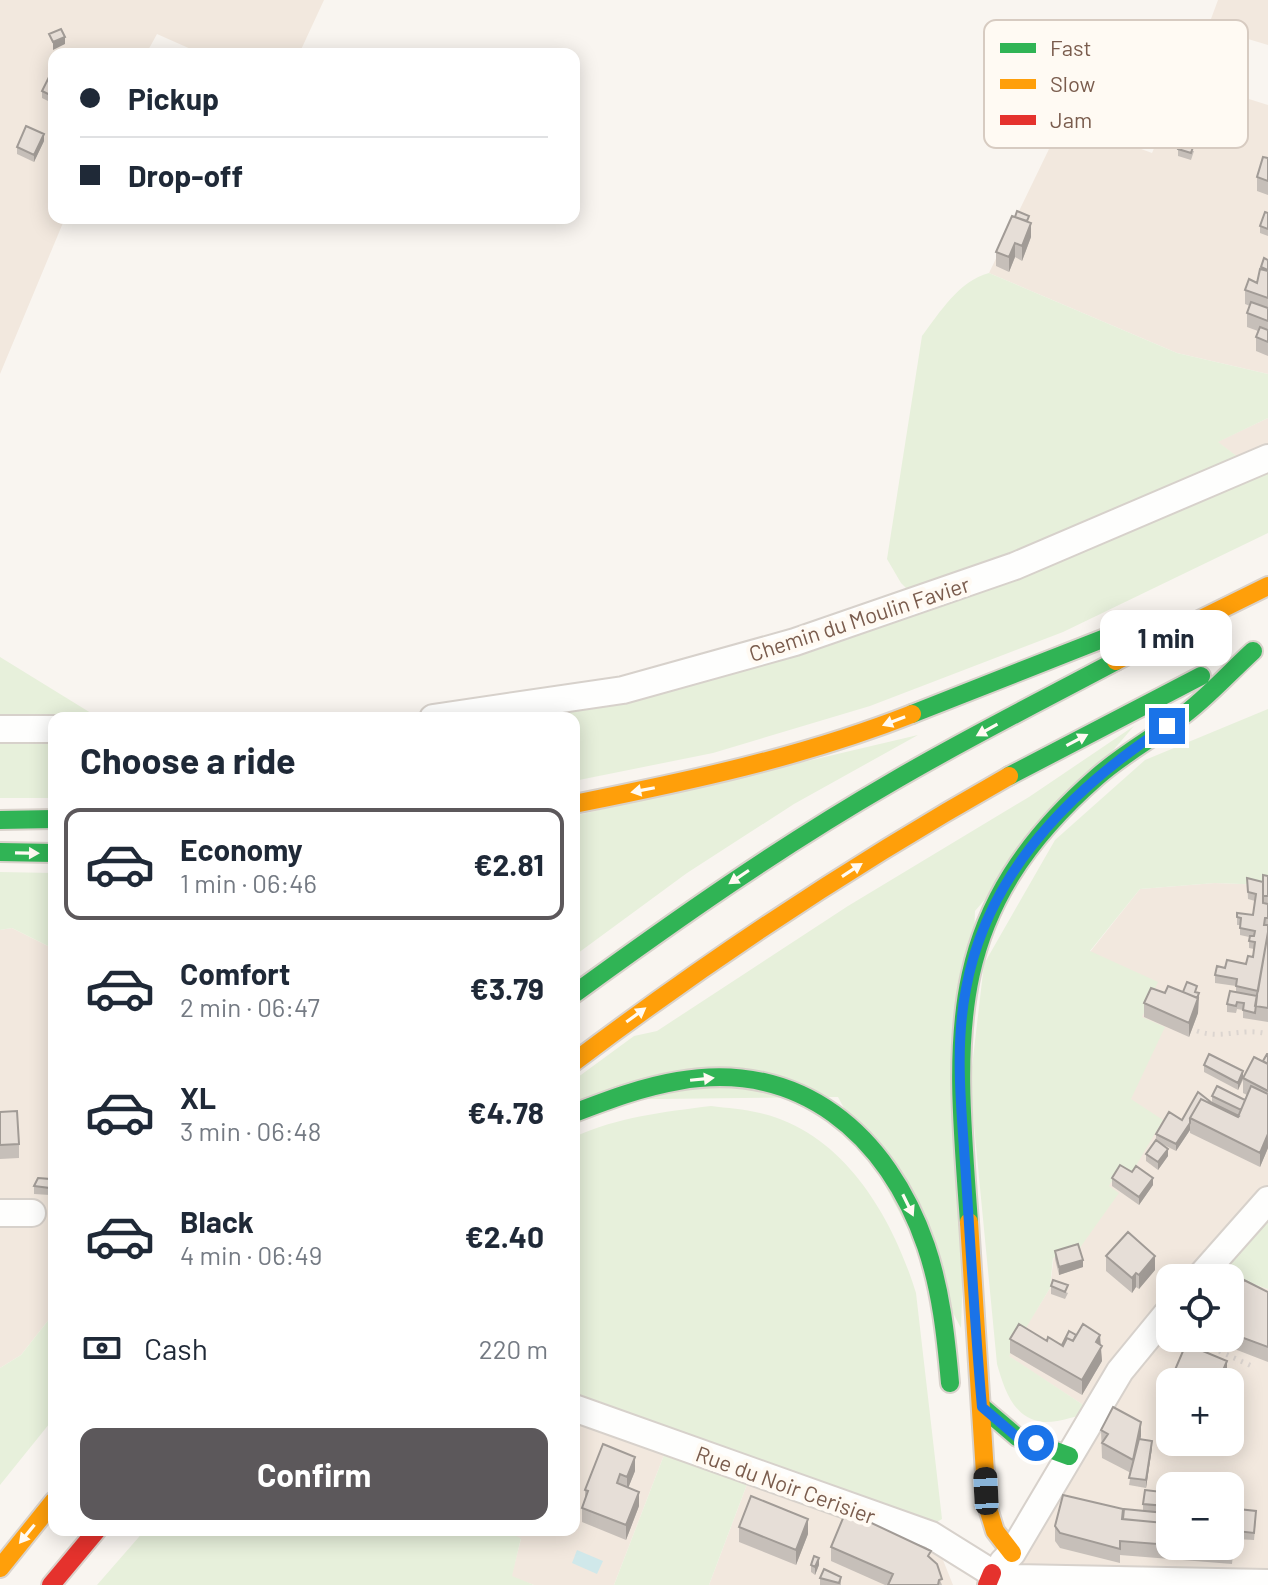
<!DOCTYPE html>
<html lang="en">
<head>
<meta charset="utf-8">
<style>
	:root { --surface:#fff; --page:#f6f6f7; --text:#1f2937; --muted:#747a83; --line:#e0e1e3; --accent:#5c585b }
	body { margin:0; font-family:Barlow,sans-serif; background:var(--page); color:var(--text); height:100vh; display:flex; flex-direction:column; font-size:30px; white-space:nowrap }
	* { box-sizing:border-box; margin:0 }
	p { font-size:26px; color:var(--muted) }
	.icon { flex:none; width:44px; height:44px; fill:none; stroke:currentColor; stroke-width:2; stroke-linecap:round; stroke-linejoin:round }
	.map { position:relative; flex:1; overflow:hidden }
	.panel { position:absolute; left:48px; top:712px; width:532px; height:824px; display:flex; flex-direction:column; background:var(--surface); border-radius:16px; box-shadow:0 4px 20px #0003 }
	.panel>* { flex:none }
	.guide { position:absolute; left:48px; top:48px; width:532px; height:176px; border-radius:16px; box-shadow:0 4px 20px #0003; display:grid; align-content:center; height:176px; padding:0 32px; background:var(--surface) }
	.fabs { position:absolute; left:1156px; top:1264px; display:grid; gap:16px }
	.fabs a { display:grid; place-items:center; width:88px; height:88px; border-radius:16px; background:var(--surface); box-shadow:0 4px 20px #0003; font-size:40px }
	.end { position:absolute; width:36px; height:36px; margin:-18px; border:10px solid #1a73e8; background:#fff; box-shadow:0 0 0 4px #fff }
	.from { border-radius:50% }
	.bubble { position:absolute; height:56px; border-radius:16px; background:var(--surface); box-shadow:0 4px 20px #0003; font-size:26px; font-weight:700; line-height:56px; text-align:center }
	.car { position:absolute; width:24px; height:48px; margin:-24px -12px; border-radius:10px; box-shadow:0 0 6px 2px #0007; background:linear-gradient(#222 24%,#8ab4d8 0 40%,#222 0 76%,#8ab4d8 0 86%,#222 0) }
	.guide b { display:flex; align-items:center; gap:28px; height:76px; font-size:30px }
	.guide b+b { border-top:2px solid var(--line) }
	.guide i { width:20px; height:20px; background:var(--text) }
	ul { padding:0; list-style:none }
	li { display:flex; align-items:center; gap:24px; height:112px; margin:0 16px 12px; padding:0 16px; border:4px solid transparent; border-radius:16px }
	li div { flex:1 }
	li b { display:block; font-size:30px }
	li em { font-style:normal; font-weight:700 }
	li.on { border-color:var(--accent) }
	li>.icon { width:72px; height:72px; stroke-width:1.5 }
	h2 { padding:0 32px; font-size:36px; line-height:96px }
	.pay { display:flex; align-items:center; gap:20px; height:88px; padding:0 32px; font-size:30px }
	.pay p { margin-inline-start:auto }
	.cta { display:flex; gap:16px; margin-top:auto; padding:16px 32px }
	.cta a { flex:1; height:92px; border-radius:16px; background:var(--accent); color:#fff; font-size:32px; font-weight:700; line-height:92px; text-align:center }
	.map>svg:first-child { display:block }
	.residential { fill:#f2e8de; fill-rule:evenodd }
	.green { fill:#e7f0db }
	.water { fill:#d0e8ea }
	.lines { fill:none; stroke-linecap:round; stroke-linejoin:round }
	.street-casing { stroke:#d7d1cb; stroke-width:30 }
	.fast-casing { stroke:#d9d2cb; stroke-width:22 }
	.slow-casing { stroke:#d9d2cb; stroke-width:22 }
	.jam-casing { stroke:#d9d2cb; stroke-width:22 }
	.path { stroke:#dcd5d0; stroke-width:5; stroke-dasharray:2 6; stroke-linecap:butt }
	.street { stroke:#fefefd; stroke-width:26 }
	.fast { stroke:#30b455; stroke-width:18 }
	.slow { stroke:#ff9f0a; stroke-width:18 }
	.jam { stroke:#e5322d; stroke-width:18 }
	.wall { fill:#c6bfb9 }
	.shaded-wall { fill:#a19b96 }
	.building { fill:#e6ded7; stroke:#a19b96; stroke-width:2 }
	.oneway { fill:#fffaf3 }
	.route { stroke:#1a73e8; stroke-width:10 }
	.labels { text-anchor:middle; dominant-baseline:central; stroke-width:8; stroke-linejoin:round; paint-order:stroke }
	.street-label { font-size:22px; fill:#7a5c4d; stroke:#fffaf3 }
	.key { fill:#fffaf3; stroke:#d7cbc1; stroke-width:2 }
	.key-label { font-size:22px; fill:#7a5c4d }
</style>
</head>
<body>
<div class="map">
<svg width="1268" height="1585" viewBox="0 0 1268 1585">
	<rect width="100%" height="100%" fill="#f9f5f0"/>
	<path class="residential" d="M0,0H324L299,54H202L157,34L146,54H54V218H65L0,374Z
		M1218,0H1268V45L1208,27Z
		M1185,79L1268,105V374L1177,353L989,273L1063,120L1152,153Z
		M1268,418V458L1250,466L1217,442Z
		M1215,883L1268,885V1200L1208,1270L1268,1289V1585H1011L1094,1412L1008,1356L1050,1288L1090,952L1140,889ZM1170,1278H1230V1338H1170ZM1170,1382H1230V1442H1170ZM1170,1486H1230V1546H1170Z
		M12,928L54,949V1313L21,1355L0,1368V930Z
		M574,1408L669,1442L614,1585H534L511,1577L521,1539L499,1530H574Z
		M752,1471L920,1545L943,1560L953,1585H709Z"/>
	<path class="green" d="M989,273L1177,353L1268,374V418L1218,442L1250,466L1268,458V533L1063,632L870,706L713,753L574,781V718H433L504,709L917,599L901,583L887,559L922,336C940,312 959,281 989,273Z
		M0,657L99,718H54V798H0Z
		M1268,709V885L1215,883L1140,889L1090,951L1158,982L1142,1017L1165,1027L1131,1099L1163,1120L1128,1179L1117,1173L1109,1186L1119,1193L1079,1249L1053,1258L1050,1288L1009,1356L1094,1412C1079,1415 1058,1423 1043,1422C1013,1419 1004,1388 997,1364L970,1084L984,964L1055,840L1145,760Z
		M1134,726L975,911L961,1328L838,1097L574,1100V1080L634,1036L657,1031L848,906L1029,797Z
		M918,735L794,804L687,873L574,956V816Z
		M0,872L54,873V949L12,928L0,930Z
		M711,1106C727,1108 744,1109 760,1113C844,1132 893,1218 916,1293L942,1519L932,1525L752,1471L709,1585H614L669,1442L574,1408V1137C618,1117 663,1112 711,1106Z
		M1268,1200V1289L1207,1269Z
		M54,1313V1418L0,1485V1368L21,1355Z
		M145,1530H499L521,1538L512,1576L534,1585H97Z"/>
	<path class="water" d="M577,1550L603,1561L597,1574L572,1563Z"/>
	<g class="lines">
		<g class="street-casing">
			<path id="street" d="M433,718L623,690L795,642L1015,566L1268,458
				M0,729H54
				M0,1213H32
				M1199,1278L1268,1200
				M574,1408L931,1535L992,1573L1013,1578L1268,1583
				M1003,1562L1012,1553L1120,1371L1170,1310"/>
		</g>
		<g class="fast-casing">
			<path id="fast" d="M912,714L1105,638
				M1009,776L1201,676
				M0,820L54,819
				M0,852L54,853
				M574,994C677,919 781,846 892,782C965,739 1041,701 1116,661
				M574,1113C608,1100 642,1087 678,1081C800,1059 888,1135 926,1246C941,1290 946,1337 950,1383
				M969,1222C955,1033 942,913 1097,777C1123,754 1153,738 1181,717C1207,698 1229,673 1253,651
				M982,1407L1017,1437L1069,1456"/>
		</g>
		<g class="slow-casing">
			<path id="slow" d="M1116,661L1268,586
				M574,804C689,781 803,757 912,714
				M574,1062C713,957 857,862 1009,776
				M969,1222L987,1505L995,1531L1012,1553
				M0,1568L54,1501"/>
		</g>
		<g class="jam-casing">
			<path id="jam" d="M51,1585L97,1530
				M987,1585L992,1573"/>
		</g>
		<path class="path" d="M1197,1031C1223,1040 1241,1027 1268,1034
			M1230,1284L1245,1290
			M1190,1338L1254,1367"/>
		<use href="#street" class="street"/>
		<use href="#fast" class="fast"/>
		<use href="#slow" class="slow"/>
		<use href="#jam" class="jam"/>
	</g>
	<path class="wall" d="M54,77V104L42,98V91Z
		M44,141L34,162L17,154V147Z
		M1178,149L1194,151L1191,160L1178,156Z
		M1268,158V195L1257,191V177Z
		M1268,213V236L1260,233V226Z
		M1029,222L1031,237L1022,261L1015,257L1009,272L996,266V252Z
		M1268,260V356L1256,351V337L1258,331L1247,327V313L1250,306L1245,304V290L1257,283L1261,267Z
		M1268,876V1022L1243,1018V1010L1237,1009L1236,1013L1227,1012V1004L1236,992V986L1215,983V975L1225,968L1246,964L1253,957L1254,949L1249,948V937L1240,935V925H1237V917L1253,915L1255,901L1248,899L1247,878L1263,882Z
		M1183,992L1199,993L1198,1013L1189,1037L1144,1017V1003L1165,993Z
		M1268,1054V1148L1260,1167L1190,1133V1130L1176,1151L1160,1143L1168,1156L1158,1170L1146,1161V1154L1156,1141V1134L1212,1103V1096L1245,1100L1247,1095L1243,1093V1080L1238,1090L1204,1072V1065L1243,1077L1263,1061Z
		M0,1112L19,1144V1158L0,1159Z
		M1132,1172L1153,1185L1139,1205L1112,1186V1178Z
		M50,1179V1195L34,1194V1186Z
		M1055,1251L1083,1267L1059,1275L1055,1259Z
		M1106,1256L1155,1270L1139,1289L1136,1287L1132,1293L1106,1271Z
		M1051,1286L1068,1293L1065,1299L1051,1294Z
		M1268,1292V1362L1224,1345V1338H1230V1316Z
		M1076,1335L1100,1345L1102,1361L1082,1395L1010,1353V1339L1047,1341L1062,1345Z
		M1186,1344L1227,1361V1376L1224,1382H1170V1415L1163,1412V1398Z
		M1101,1430L1141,1436L1140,1439L1152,1448L1146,1488L1129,1485L1131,1473L1102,1458Z
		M603,1444L635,1471L628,1488L639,1506L626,1540L582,1522V1508L585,1499V1490Z
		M1162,1496L1170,1497V1546H1230L1234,1544L1232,1564L1120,1555V1563L1060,1548L1055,1541V1526L1123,1519L1143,1511V1504Z
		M1230,1513L1256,1518L1254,1540L1236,1539V1534L1230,1533Z
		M739,1527L808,1534L796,1565L739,1542Z
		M831,1547L931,1558L942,1585H885L831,1561Z
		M811,1565H819L815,1575L811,1572Z
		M841,1577V1585H820V1578Z"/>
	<path class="shaded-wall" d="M65,37V44L53,50V42Z
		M44,134V141L34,162V155Z
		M1031,223V237L1022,261V246Z
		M1015,243V257L1009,272V257Z
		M1199,993L1198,1013L1189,1037V1023Z
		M1243,1071V1078L1238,1090V1083Z
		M1190,1123V1130L1176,1151V1144Z
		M1268,1134V1148L1260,1167V1153Z
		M1168,1149V1156L1158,1170V1162Z
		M1153,1178V1185L1139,1205V1197Z
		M1155,1256V1270L1139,1289V1275Z
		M1083,1260V1267L1059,1275V1267Z
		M1136,1273V1287L1132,1293V1278Z
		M1100,1335L1102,1361L1082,1395V1380L1096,1342Z
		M1227,1361V1376L1224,1382H1218Z
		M1141,1422V1436L1133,1474V1460Z
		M1152,1441V1448L1146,1488V1480Z
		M635,1457V1471L627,1491V1477Z
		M639,1492V1506L626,1540V1525Z
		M808,1519V1534L796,1565V1550Z
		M819,1558V1565L815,1575V1567Z"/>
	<path class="building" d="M61,29L65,37L53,42L49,34Z
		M50,75L54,77V97L42,91Z
		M26,126L44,134L34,155L17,147Z
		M1180,140L1194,144L1191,153L1178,149Z
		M1263,157L1268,158V181L1257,177Z
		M1017,211L1029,216L1027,221L1015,217Z
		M1265,212L1268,213V229L1260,226Z
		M1012,216L1031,223L1022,246L1015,243L1009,257L996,252Z
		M1264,258L1268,260V270L1261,267Z
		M1260,269L1268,271V298L1245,290L1249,279L1257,283Z
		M1251,302L1268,308V321L1247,313Z
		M1260,327L1268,330V342L1256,337Z
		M1263,875L1268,876V896H1263Z
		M1247,878L1263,882V903L1268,904V918H1265L1264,925H1268V932L1258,991L1236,986L1237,979L1215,975L1217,966L1225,968L1227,960L1246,964L1248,956L1253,957L1255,942L1249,941L1250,936H1254L1255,931L1240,928L1241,918L1237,917V913L1253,915L1256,894L1248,892Z
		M1268,932V1008L1255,1006Z
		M1187,982L1197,986L1195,992L1199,993L1197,998L1183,992Z
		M1168,986L1198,998L1189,1023L1144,1003L1151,988L1165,993Z
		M1230,991L1257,996L1255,1013L1243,1010L1244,1003L1237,1002L1236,1006L1227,1004Z
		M1209,1054L1243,1071L1238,1083L1204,1065Z
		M1267,1054H1268V1064L1263,1061Z
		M1254,1057L1268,1064V1091L1243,1078Z
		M1217,1086L1245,1100L1241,1110L1212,1096Z
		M1251,1086L1268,1094V1134L1260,1153L1190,1118L1201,1099L1238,1117Z
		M1198,1092L1212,1103L1239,1116L1238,1117L1201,1099L1190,1118V1123L1176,1144L1156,1134L1169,1112L1182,1120Z
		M17,1111L19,1144L0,1145V1112Z
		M1156,1140L1168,1149L1158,1162L1146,1154Z
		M1120,1165L1132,1172L1136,1166L1153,1178L1139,1197L1112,1178Z
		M38,1178L50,1179V1188L34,1186Z
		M1128,1232L1155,1256L1139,1275L1136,1273L1132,1278L1106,1256Z
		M1078,1244L1083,1260L1059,1267L1055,1251Z
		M1053,1280L1068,1285L1065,1292L1051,1286Z
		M1244,1280L1268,1292V1347L1230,1333V1316Z
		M1019,1324L1047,1341L1048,1337L1063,1346L1067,1338L1073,1341L1083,1324L1100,1335L1096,1342L1102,1346L1082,1380L1010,1339Z
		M1069,1331L1076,1335L1073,1341L1067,1338L1063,1346L1062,1345Z
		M1186,1344L1227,1361L1218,1382H1170V1401L1163,1398Z
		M1113,1407L1141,1422L1133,1460L1102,1443L1108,1434L1101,1430Z
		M1139,1439L1152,1441L1146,1480L1129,1478Z
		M603,1444L635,1457L627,1477L620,1474L617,1483L639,1492L626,1525L582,1508L588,1491L585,1490Z
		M1179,1481L1197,1482L1196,1486H1178Z
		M1145,1490L1162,1492L1161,1496L1170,1497V1545L1120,1541V1549L1060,1533L1055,1526L1063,1495L1123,1509L1122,1519L1164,1523L1166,1506L1143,1504Z
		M751,1496L808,1519L796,1550L739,1527Z
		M1124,1509L1165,1513L1164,1523L1123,1519Z
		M1238,1509L1256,1511L1254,1533L1236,1531L1237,1527L1230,1526V1513L1238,1514Z
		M846,1511L931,1551L928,1556L937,1564L942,1579L939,1580L938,1585H888L893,1574L831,1547Z
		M1230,1537H1234L1232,1557H1225L1226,1546H1230Z
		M1181,1546H1225V1550Z
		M814,1556L819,1558L815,1567L811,1565Z
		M824,1569L841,1577L839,1583L820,1578Z"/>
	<defs><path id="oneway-solid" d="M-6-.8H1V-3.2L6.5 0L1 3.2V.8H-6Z" transform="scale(2)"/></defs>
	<g class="oneway">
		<use href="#oneway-solid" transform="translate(894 721) rotate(159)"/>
		<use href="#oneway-solid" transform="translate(987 730) rotate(151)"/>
		<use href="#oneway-solid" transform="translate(1077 740) rotate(-28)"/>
		<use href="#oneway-solid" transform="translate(643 790) rotate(169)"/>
		<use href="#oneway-solid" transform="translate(27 853) rotate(1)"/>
		<use href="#oneway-solid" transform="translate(852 870) rotate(-33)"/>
		<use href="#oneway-solid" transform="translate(739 877) rotate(146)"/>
		<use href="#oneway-solid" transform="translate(636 1015) rotate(-36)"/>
		<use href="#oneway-solid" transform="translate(702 1079) rotate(-6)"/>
		<use href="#oneway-solid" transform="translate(908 1205) rotate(64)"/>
		<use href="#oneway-solid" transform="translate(27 1534) rotate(129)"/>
	</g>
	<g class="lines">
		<path class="route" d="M1036,1443L1017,1437L982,1407C975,1330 971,1254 966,1177C962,1114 954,1050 966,989C987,873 1072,788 1167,726"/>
	</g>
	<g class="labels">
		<g class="street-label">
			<text transform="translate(859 618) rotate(-18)">Chemin du Moulin Favier</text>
			<text transform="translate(786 1484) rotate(20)">Rue du Noir Cerisier</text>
		</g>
	</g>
	<rect x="984" y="20" width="264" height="128" rx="12" class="key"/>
	<rect x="1000" y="43" width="36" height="10" fill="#30b455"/>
	<rect x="1000" y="79" width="36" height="10" fill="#ff9f0a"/>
	<rect x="1000" y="115" width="36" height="10" fill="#e5322d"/>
	<g class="key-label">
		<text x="1050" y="56">Fast</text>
		<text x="1050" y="92">Slow</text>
		<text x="1050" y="128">Jam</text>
	</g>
</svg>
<div class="fabs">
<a><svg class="icon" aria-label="locate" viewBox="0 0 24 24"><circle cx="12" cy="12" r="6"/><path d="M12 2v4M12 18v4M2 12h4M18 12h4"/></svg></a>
<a>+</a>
<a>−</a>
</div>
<i class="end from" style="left:1036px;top:1443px"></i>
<i class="end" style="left:1167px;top:726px"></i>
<div class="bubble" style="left:1100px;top:610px;width:132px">1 min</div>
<i class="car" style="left:986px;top:1491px;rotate:357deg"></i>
<div class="guide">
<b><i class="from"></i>Pickup</b>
<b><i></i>Drop-off</b>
</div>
<section class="panel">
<h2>Choose a ride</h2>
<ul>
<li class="on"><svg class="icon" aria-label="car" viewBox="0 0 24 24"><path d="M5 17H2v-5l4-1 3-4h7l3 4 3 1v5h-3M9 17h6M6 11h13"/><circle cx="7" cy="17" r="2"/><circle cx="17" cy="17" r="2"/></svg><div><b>Economy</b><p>1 min · 06:46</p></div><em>€2.81</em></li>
<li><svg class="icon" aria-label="car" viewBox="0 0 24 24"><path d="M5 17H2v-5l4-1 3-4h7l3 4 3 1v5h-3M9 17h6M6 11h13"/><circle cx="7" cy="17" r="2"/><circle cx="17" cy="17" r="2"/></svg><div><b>Comfort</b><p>2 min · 06:47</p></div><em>€3.79</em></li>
<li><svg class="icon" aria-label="car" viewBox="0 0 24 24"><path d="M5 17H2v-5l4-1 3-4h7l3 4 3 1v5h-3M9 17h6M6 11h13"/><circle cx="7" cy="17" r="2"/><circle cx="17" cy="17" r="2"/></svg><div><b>XL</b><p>3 min · 06:48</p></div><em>€4.78</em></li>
<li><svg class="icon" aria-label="car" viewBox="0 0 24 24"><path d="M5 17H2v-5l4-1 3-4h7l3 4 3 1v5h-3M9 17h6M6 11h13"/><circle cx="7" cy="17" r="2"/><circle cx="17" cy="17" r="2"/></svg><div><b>Black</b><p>4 min · 06:49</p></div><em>€2.40</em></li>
</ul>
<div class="pay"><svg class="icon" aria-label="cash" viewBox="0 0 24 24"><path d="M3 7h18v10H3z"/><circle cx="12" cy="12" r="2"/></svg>Cash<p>220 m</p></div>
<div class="cta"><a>Confirm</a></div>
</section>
</div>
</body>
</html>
